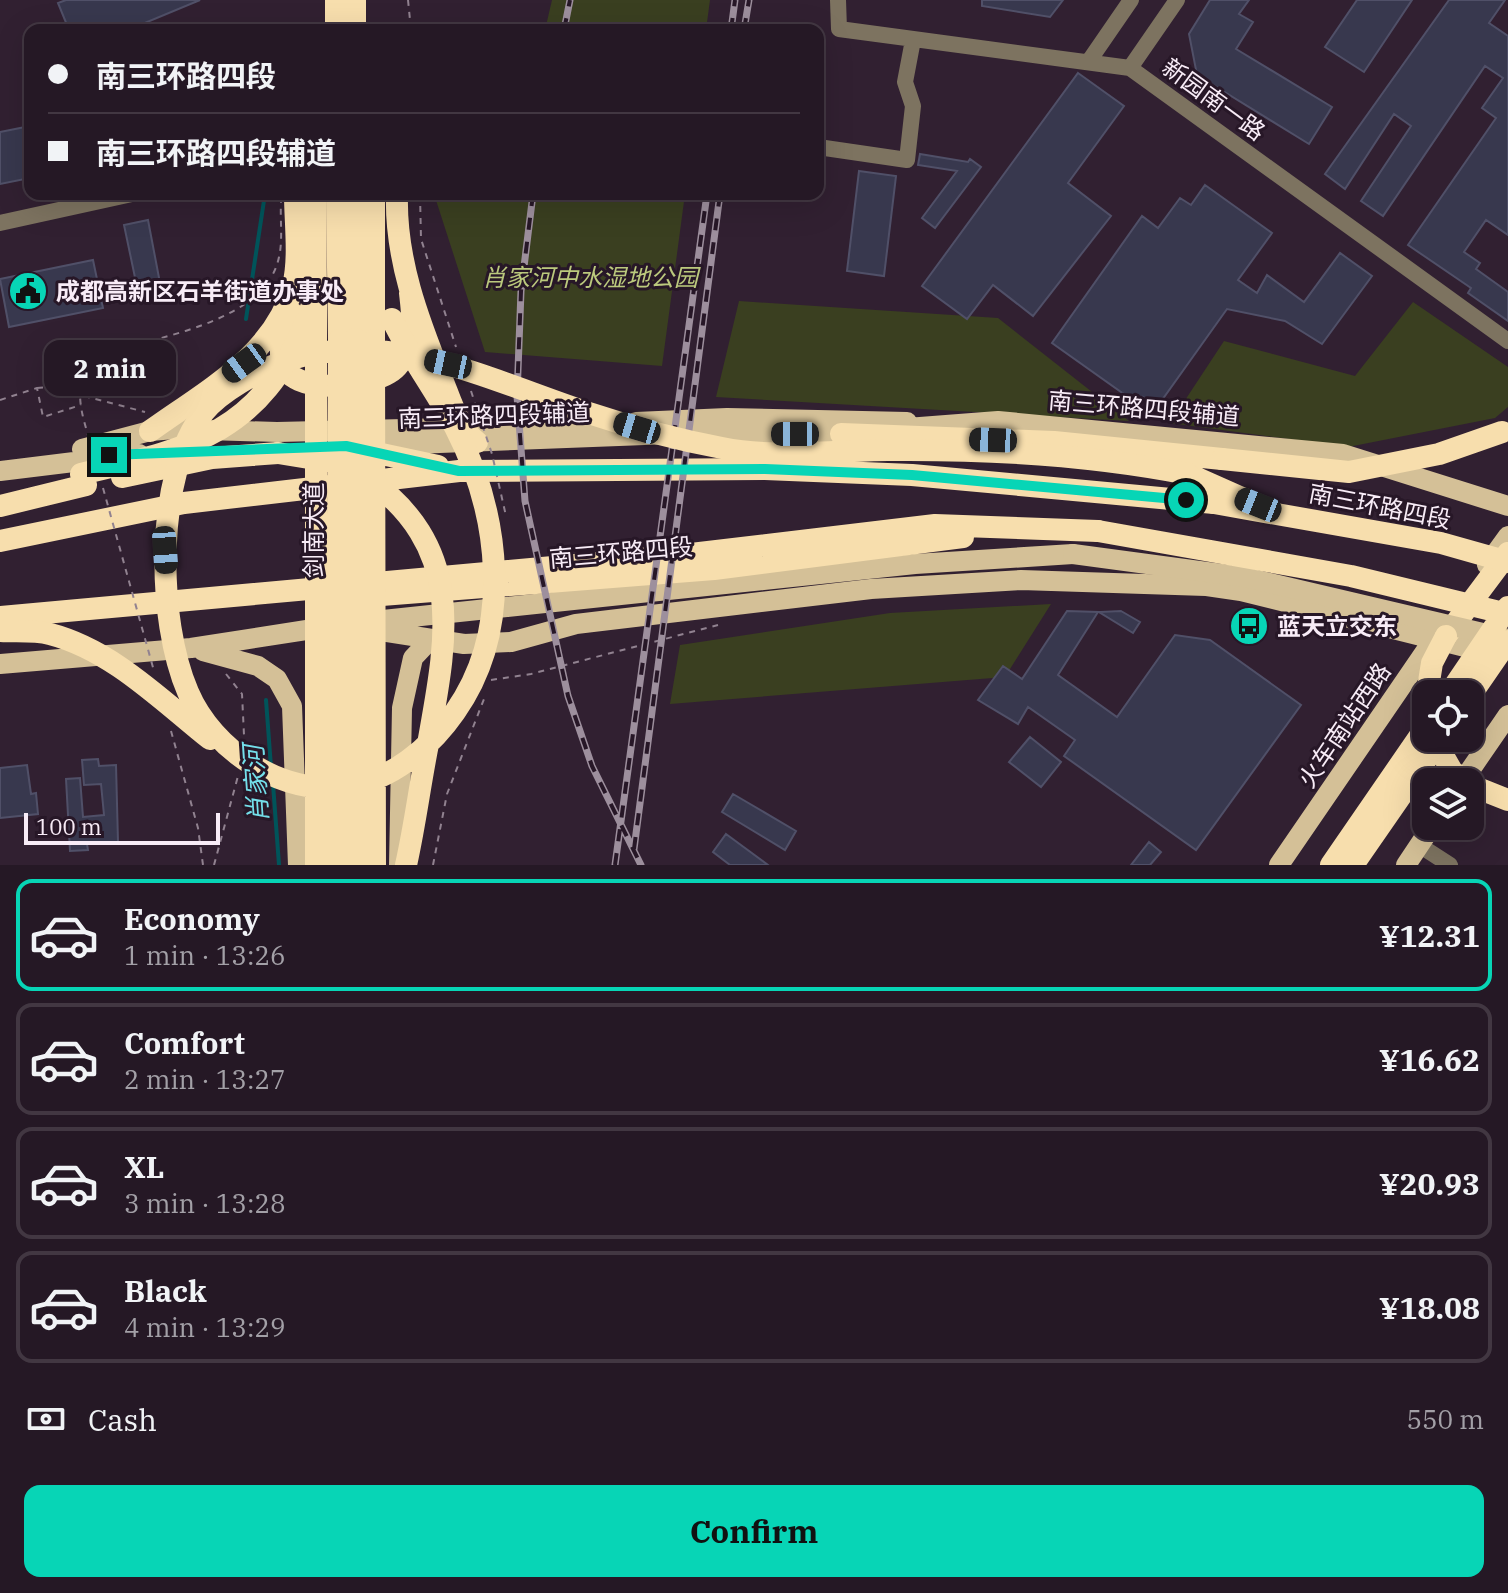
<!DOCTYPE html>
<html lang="en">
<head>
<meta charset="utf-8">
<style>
	:root { --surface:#251825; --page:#312532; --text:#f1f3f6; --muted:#a3a0a7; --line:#423742; --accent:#07d5b6 }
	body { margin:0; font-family:"IBM Plex Serif","Noto Sans SC",serif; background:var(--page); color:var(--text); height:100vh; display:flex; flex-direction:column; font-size:30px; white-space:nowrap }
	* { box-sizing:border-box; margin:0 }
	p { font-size:26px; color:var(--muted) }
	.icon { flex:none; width:44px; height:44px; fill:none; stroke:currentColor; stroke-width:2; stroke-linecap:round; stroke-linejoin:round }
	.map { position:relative; height:865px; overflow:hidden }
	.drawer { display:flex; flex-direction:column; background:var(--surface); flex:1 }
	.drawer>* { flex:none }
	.banner { position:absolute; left:24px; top:24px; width:800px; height:176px; border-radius:16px; box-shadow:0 8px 32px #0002,0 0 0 2px var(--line); display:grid; align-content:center; height:176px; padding:0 24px; background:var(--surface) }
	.fabs { position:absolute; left:1412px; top:680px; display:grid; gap:16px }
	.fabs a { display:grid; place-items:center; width:72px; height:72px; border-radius:16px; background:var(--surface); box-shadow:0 8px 32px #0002,0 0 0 2px var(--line); font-size:40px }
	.scale { position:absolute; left:24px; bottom:20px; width:196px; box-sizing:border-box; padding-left:8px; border:4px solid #f8ecf7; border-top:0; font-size:22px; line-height:28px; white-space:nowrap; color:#f8ecf7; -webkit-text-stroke:6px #271727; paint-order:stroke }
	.end { position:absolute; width:36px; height:36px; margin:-18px; border:10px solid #07d5b6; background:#111; box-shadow:0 0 0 4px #111 }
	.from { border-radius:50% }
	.bubble { position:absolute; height:56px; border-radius:16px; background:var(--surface); box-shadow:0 8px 32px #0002,0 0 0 2px var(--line); font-size:26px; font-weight:700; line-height:56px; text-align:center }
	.car { position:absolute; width:24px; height:48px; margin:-24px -12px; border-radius:10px; box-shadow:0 0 6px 2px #0007; background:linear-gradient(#222 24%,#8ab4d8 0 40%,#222 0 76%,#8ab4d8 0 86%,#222 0) }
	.banner b { display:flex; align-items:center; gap:28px; height:76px; font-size:30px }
	.banner b+b { border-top:2px solid var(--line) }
	.banner i { width:20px; height:20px; background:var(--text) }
	ul { padding:14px 0 0; list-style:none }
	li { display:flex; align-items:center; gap:24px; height:112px; margin:0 16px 12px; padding:0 8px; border:4px solid var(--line); border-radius:16px }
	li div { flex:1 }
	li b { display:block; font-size:30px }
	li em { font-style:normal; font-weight:700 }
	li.active { border-color:var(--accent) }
	li>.icon { width:72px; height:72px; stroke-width:1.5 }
	.pay { display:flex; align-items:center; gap:20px; height:88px; padding:0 24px; font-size:30px }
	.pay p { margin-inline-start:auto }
	.button { display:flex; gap:16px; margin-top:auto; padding:16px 24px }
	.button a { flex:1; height:92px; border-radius:16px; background:var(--accent); color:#111; font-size:32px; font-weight:700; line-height:92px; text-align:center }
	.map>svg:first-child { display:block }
	.green { fill:#3a3f20 }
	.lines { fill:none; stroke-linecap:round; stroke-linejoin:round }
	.stream { stroke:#00545a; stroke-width:4 }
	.building { fill:#38384e; stroke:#505068; stroke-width:2 }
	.path { stroke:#918290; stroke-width:2; stroke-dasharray:6 6; stroke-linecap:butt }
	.minor { stroke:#7d7360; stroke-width:16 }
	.major { stroke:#d4c097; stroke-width:20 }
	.highway { stroke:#f7dead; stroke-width:22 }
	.rail-casing { stroke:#9d8f9d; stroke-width:7 }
	.rail { stroke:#271727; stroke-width:4; stroke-dasharray:12; stroke-linecap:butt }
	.path-bridge { stroke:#918290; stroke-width:2; stroke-dasharray:6 6; stroke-linecap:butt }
	.major-bridge { stroke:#d4c097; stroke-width:20 }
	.highway-bridge { stroke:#f7dead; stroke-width:22 }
	.route { stroke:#07d5b6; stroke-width:10 }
	.labels { text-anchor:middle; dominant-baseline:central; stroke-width:6; stroke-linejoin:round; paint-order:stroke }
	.street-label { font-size:24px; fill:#f8ecf7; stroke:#271727 }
	.park-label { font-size:24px; font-style:italic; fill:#bbc97d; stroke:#271727 }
	.poi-label { font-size:24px; font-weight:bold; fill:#f8ecf7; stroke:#271727; text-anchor:start }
	.water-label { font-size:26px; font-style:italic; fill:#74dfea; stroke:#271727 }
</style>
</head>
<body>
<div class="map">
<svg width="1508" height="865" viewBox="0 0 1508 865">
	<rect width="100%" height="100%" fill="#312031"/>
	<path class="green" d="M552,0H710L706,30H545Z
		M434,194H685L662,366L485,352Z
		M739,301L998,318L1129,421L716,397Z
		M1413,302L1508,367V407L1495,418L1348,447L1170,423L1224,341L1355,376Z
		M1051,604L1005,677L670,704L680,645L890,613Z"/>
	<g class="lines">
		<path class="stream" d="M246,319L265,194
			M266,700L271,767
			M273,784L279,865"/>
	</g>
	<path class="building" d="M66,0H200L128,30H69L58,3Z
		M982,0H1063L1050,17L982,6Z
		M1210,0H1249L1239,14L1253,22L1236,49L1332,107L1309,144L1197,75L1189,34Z
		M1357,0H1412L1364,72L1325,47Z
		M1449,0H1505L1489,23L1508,36V235L1486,220L1464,252L1480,263L1476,269L1508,292V321L1468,293L1471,288L1408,245L1496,118L1482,108L1503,78L1485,66L1383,216L1361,201L1411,126L1394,114L1345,189L1325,174Z
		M1078,73L1124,106L1068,183L1111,216L1033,316L993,285L967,319L922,286Z
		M30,126V178L0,184V132Z
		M920,154L968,162L970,159L981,167L935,228L922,218L957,171L918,165Z
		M859,171L896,176L884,276L847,271Z
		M1205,185L1272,233L1238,280L1257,293L1267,275L1304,302L1340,253L1372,276L1322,344L1285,321L1227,309L1157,407L1143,397L1138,404L1052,343L1142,216L1158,228L1180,198L1191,205Z
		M148,220L160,283L137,287L124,225Z
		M93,260L103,308L9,327L0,279Z
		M1067,611L1098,612L1058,675L1117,717L1175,635L1210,640L1301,705L1196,850L1064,756L1075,740L1028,707L1018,724L978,700L1003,666L1022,679Z
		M1121,611L1140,622L1133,633L1099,612Z
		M1030,737L1061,762L1041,787L1009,762Z
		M98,759L99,766L116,765L118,842L87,844L88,850L70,851L66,779L80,778L83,817L104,815L101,784L84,785L82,760Z
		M27,765L31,794L36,793L38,814L0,818V768Z
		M733,794L796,831L785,850L722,812Z
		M726,834L768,865H730L713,852Z
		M1149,842L1161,852L1150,865H1131Z"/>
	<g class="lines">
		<path class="path" d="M408,0L411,30
			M420,194L421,239L456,347
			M37,388L50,387L145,412
			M0,400L37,388L43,417L81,405
			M226,674L242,694L244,735
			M491,680L531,674L718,625
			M214,865L238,776"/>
		<path class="minor" d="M838,0L839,29L1130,68L1508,341
			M1089,61L1131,0
			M1130,68L1177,0
			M818,147L907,160L913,106L905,82L913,40
			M0,223L132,194
			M1419,845L1450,865"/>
		<path class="major" d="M636,422L727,418L907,422
			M471,427L604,424
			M894,429L998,421L1343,454L1508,506
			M363,446L697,433H854
			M82,449L150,431L175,429L277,432L447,428
			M0,471L139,454
			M1487,565L1508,536
			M1193,584L1241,591L1493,654
			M368,629L464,644L511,642L576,624L871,589L1021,580L1206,586
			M203,651L258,666L277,679L292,706L298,865
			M0,664L191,648L345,624L915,564L1073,554
			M1462,782L1508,715
			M399,865L402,708L413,658L430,640
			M1279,865L1440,630
			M1406,865L1432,826"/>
		<path class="highway" d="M336,0V30
			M355,0V30
			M337,194L339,340
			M355,194V339
			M374,194V340
			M397,194C395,259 418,319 442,379C451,401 458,428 477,442
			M292,313C286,326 278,347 282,362C291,396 365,388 389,373C397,369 405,357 408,349C415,332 412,311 410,293
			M309,313L316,295L315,194
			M150,431C204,392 275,355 293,286C300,258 295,223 295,194
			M841,434L1054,442L1222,459
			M358,449L438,466
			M1188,474L1260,506
			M122,477L212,458L278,453
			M0,506L86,485
			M0,541L184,503L459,471L765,469L912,475L1214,503
			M356,597L714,569L963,537
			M0,617L674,556L935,525L1098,531
			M1446,636L1508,553
			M1331,865L1426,727
			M1353,865L1441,738"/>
		<g class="rail-casing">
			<path id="rail" d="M564,30L570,0
				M731,30L735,0
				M744,30L749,0
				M533,194L521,291L517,396L525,501L568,696L592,766L641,865
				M634,849L720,194
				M615,865L707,194"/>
		</g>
		<use href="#rail" class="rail"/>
		<path class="path-bridge" d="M471,391L492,454L506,516
			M93,451C82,414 66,378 104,353C158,337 266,322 279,257C283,240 280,220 281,202
			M103,488L154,671
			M171,731L198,828L203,865
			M433,865L447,794L484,699"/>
		<path class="major-bridge" d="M1073,554L1244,577L1504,638"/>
		<path class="highway-bridge" d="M392,319C410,357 435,390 455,427C500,514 514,628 455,712C430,748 391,780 347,787C283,796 213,751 188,692C157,621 154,475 204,412C220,392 258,371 282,362C387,325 493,382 592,414C634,428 679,440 722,448C775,459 835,450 888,450C988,449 1091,455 1188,474
			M355,339L356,865
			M374,340L375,865
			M278,453L327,461
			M1222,459L1349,472L1439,454L1502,432
			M81,474C191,448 259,435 306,321
			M366,477C467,548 447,638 428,744C420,784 415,825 406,865
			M1214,503L1441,543L1508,562
			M1098,531L1351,576L1508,614
			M0,631C16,632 34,630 50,634C112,650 161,700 210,739
			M1427,694L1432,663L1446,636
			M1449,694L1508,607
			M1470,696L1508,641
			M1433,738L1452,771L1467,782
			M1470,785L1508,800
			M316,865V295
			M336,865L339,340"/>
	</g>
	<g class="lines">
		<path class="route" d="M109,455L346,446L459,471L765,469L912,475L1186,500"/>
	</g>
	<defs>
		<g id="civic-disc" transform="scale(2)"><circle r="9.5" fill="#07d5b6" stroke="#271727"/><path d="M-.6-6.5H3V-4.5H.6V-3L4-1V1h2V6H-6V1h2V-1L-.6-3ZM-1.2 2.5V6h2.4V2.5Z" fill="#111"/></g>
		<g id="bus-disc" transform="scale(2)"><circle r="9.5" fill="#07d5b6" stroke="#271727"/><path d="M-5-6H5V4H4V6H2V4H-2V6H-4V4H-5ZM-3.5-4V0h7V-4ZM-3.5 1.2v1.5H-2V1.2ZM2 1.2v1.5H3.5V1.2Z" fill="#111"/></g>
	</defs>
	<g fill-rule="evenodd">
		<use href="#civic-disc" x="28" y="291"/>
		<use href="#bus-disc" x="1249" y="626"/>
	</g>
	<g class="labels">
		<g class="street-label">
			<text transform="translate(1214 99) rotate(36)">新园南一路</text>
			<text transform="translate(1144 408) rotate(5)">南三环路四段辅道</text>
			<text transform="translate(494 415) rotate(-2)">南三环路四段辅道</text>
			<text transform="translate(1380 506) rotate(11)">南三环路四段</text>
			<text transform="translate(313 530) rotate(-90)">剑南大道</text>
			<text transform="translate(621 552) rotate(-5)">南三环路四段</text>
			<text transform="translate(1344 725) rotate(-56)">火车南站西路</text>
		</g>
		<g class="park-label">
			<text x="590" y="277">肖家河中水湿地公园</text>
		</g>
		<g class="poi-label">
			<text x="56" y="291">成都高新区石羊街道办事处</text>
			<text x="1277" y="626">蓝天立交东</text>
		</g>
		<g class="water-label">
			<text transform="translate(255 784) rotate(-94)">肖家河</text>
		</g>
	</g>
</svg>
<div class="fabs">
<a><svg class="icon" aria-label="locate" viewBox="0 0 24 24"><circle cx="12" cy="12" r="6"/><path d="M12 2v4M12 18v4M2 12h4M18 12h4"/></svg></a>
<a><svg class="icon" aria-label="layers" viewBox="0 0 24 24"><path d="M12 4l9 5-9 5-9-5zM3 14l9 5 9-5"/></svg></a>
</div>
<div class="scale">100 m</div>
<i class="end from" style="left:1186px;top:500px"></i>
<i class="end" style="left:109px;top:455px"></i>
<div class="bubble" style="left:44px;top:340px;width:132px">2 min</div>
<i class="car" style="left:244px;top:363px;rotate:234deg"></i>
<i class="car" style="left:448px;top:364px;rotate:282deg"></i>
<i class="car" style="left:637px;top:428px;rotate:287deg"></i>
<i class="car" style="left:795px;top:434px;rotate:270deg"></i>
<i class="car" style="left:993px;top:440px;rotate:272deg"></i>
<i class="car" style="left:1258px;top:505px;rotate:292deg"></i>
<i class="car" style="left:165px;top:550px;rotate:176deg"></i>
<div class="banner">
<b><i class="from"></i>南三环路四段</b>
<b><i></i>南三环路四段辅道</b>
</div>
</div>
<section class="drawer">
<ul>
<li class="active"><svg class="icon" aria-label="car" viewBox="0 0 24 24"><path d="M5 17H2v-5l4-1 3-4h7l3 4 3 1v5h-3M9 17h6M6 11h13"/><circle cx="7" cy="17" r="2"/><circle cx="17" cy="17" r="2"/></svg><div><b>Economy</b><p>1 min · 13:26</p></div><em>¥12.31</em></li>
<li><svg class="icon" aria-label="car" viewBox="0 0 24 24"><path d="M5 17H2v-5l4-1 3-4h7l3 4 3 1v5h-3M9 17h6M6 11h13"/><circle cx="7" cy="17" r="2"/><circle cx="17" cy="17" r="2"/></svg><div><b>Comfort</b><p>2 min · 13:27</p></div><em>¥16.62</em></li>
<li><svg class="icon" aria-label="car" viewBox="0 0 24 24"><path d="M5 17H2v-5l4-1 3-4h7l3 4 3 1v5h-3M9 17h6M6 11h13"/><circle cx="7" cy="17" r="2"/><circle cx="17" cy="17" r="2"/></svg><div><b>XL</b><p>3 min · 13:28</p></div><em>¥20.93</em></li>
<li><svg class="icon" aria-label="car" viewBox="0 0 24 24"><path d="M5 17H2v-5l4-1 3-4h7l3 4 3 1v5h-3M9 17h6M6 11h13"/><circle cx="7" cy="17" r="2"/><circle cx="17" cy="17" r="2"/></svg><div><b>Black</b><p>4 min · 13:29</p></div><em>¥18.08</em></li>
</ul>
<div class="pay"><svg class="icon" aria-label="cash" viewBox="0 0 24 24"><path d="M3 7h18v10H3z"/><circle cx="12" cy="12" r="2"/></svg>Cash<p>550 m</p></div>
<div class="button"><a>Confirm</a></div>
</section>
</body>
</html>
